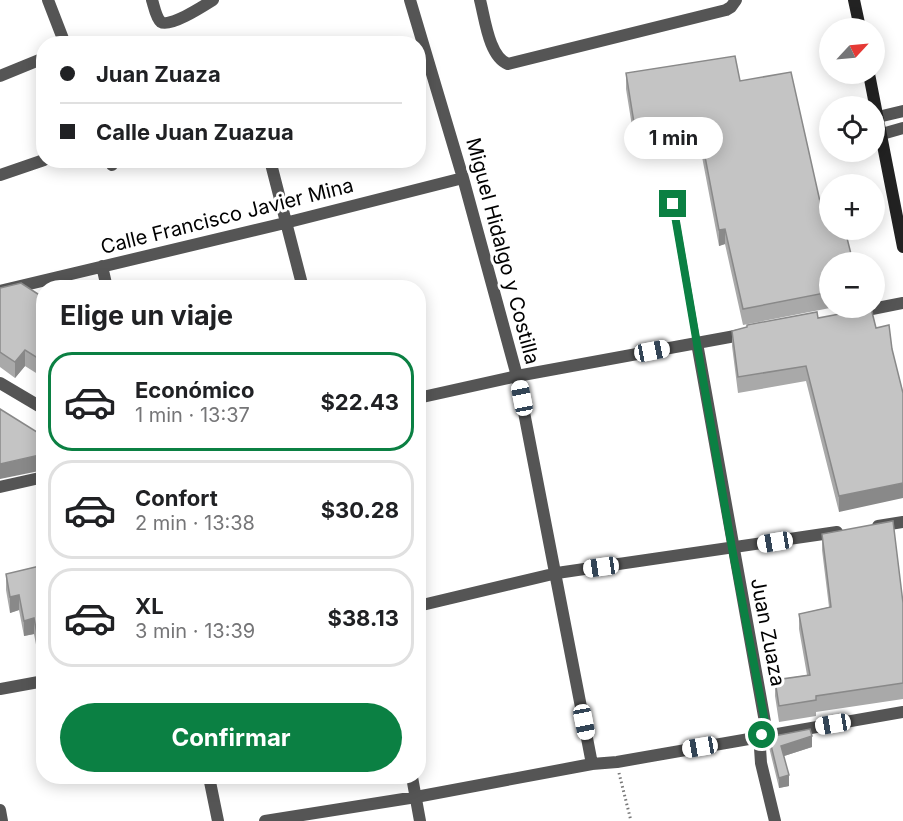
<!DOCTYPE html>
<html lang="es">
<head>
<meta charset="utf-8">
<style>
	:root { --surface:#fff; --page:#f2f2f2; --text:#202124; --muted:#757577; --line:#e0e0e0; --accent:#0b8043 }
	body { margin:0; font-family:Inter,sans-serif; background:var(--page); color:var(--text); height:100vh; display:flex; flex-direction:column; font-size:22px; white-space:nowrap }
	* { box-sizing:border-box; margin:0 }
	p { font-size:20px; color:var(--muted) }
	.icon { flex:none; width:33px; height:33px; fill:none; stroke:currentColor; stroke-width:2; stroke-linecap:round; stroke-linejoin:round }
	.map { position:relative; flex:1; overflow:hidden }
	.panel { position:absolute; left:36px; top:280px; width:390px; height:504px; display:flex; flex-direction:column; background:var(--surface); border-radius:24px; box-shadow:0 3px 15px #0003 }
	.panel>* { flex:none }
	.banner { position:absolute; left:36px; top:36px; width:390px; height:132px; border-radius:24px; box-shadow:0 3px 15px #0003; display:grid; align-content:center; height:132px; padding:0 24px; background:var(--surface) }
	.needle { width:39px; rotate:64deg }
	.controls { position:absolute; left:819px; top:18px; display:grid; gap:12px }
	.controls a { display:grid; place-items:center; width:66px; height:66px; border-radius:50%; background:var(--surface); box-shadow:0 3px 15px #0003; font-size:30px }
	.end { position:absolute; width:27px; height:27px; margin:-14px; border:8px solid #0b8043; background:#fff; box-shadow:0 0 0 3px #fff }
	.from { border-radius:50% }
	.bubble { position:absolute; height:42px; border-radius:21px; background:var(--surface); box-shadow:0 3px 15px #0003; font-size:20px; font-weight:700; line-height:42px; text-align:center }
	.car { position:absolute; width:18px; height:36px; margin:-18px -9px; border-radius:8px; box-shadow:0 0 4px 2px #0007; background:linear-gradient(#fff 24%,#345 0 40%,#fff 0 76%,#345 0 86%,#fff 0) }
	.banner b { display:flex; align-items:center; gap:21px; height:57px; font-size:22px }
	.banner b+b { border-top:2px solid var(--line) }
	.banner i { width:15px; height:15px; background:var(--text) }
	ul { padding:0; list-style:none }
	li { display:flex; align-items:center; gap:18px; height:99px; margin:0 12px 9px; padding:0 12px; border:3px solid var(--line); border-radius:24px }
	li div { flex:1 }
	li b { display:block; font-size:22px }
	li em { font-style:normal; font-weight:700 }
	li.on { border-color:var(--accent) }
	li>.icon { width:54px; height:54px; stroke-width:1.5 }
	h2 { padding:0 24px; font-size:27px; line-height:72px }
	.cta { display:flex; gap:12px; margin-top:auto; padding:12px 24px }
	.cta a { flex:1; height:69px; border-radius:36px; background:var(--accent); color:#fff; font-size:24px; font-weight:700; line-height:69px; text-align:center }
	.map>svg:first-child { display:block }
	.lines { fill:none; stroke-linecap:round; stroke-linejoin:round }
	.path { stroke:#777; stroke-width:3; stroke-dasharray:1.5 3; stroke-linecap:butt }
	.service { stroke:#555; stroke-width:7 }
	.minor { stroke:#555; stroke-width:12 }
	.secondary { stroke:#222; stroke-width:12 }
	.wall { fill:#a9a9a9 }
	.shaded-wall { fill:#898989 }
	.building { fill:#c4c4c4; stroke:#898989; stroke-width:1.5 }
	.route { stroke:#0b8043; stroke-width:8 }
	.labels { text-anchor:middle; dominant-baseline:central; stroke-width:6; stroke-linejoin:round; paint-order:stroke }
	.street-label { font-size:20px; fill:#000; stroke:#fff }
</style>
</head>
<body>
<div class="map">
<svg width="903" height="821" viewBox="0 0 903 821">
	<rect width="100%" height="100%" fill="#fff"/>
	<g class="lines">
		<path class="path" d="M619,773L631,821"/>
		<path class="service" d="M673,204L697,343"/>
		<path class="minor" d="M48,0L65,44
			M152,0C154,6 156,18 161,22C170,28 205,5 213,0
			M410,0L463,178L517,376L592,764
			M480,0C485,19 489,57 508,64L726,10L731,7L736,0
			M0,76L44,58
			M878,117L903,111
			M882,134L903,128
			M110,160L112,165
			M270,160L303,288
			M0,175L44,160
			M102,266L107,288
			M0,291L285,223L463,178
			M857,312L903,303
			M697,343L765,722L760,748L761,763L775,821
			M0,383L44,409
			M418,398L517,376L746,334
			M0,487L44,477
			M878,526L903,522
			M418,606L557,573L837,532
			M0,689L44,681
			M209,777L218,821
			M412,777L420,821
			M0,810L2,821
			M265,821L416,797L592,764L617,762L903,712"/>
		<path class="secondary" d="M854,0L860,28
			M869,74L903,247"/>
	</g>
	<path class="wall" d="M626,73L740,81L830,262V308L743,325L725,244L719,246L699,141L636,151L626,89Z
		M0,288L44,298V378L25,366L15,378L0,367Z
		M871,308L839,512L806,381L738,393L732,346V331L818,318Z
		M822,534L903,603V699L816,712V716L779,722L775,696V680L807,675L799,629V614L829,607L822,550Z
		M44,565L41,671L34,634L24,636L19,610L10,613L6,590V574Z
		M769,737L812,747L784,756L789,786L779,788L769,747Z"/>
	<path class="shaded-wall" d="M725,229V244L719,246V230Z
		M25,350V366L15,378V362Z
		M44,454V470L0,479V464Z
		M903,483V498L839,512V496Z
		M19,595V610L10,613V597Z
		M34,618V634L24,636V621Z
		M41,655H44V670L41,671Z
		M812,736V747L781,757V746Z
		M789,775V786L779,788V778Z"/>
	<path class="building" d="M735,56L740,81L791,72L821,206L830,204V230H845L853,262H830V292L743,309L725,229L719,230L699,125L636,135L626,73Z
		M21,283L44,298V362L25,350L15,362L0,352V288Z
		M871,308L876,328L889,325L892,349L903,393V483L839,496L806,366L738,377L732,331L747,327V325L817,312L818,318Z
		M0,409L40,434L44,429V454L0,464Z
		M893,521L903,603V683L816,696V700L779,706L775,680L810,675L799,614L831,607L822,534Z
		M44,565V655H41L34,618L24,621L19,595L10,597L6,574Z
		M810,729L812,736L781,746L789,775L779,778L769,737Z"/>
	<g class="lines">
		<path class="route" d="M673,204L732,548L765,722L762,735"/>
	</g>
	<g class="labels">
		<g class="street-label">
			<text transform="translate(227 216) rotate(-14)">Calle Francisco Javier Mina</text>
			<text transform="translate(503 251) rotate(75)">Miguel Hidalgo y Costilla</text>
			<text transform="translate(768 632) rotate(79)">Juan Zuaza</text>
		</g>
	</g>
</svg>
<div class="controls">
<a><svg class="needle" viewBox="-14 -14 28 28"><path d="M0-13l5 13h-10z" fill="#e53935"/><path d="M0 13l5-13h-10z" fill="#757577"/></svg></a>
<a><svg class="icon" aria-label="locate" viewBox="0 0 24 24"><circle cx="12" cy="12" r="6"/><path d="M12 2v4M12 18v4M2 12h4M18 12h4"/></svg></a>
<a>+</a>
<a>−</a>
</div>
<i class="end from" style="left:762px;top:735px"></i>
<i class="end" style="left:673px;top:204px"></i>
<div class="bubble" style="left:624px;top:117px;width:99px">1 min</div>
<i class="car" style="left:652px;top:351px;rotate:79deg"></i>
<i class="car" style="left:522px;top:398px;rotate:349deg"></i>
<i class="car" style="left:775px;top:542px;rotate:261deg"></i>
<i class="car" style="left:601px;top:567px;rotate:262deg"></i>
<i class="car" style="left:584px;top:722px;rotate:169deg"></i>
<i class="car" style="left:833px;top:724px;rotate:261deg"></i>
<i class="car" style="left:700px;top:747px;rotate:260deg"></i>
<div class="banner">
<b><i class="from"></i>Juan Zuaza</b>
<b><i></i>Calle Juan Zuazua</b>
</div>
<section class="panel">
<h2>Elige un viaje</h2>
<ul>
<li class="on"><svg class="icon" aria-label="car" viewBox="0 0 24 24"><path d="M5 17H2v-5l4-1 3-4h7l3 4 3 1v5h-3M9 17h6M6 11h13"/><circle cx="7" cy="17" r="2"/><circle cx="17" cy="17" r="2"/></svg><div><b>Económico</b><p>1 min · 13:37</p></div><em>$22.43</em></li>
<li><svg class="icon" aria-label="car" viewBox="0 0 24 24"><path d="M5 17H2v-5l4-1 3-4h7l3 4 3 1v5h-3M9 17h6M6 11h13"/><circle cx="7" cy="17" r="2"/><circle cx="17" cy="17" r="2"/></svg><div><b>Confort</b><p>2 min · 13:38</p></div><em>$30.28</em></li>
<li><svg class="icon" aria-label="car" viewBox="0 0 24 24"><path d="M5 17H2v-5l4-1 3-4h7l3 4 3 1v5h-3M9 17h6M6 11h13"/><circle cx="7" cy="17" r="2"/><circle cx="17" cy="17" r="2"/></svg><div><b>XL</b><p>3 min · 13:39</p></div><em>$38.13</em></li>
</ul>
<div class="cta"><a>Confirmar</a></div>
</section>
</div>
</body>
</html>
